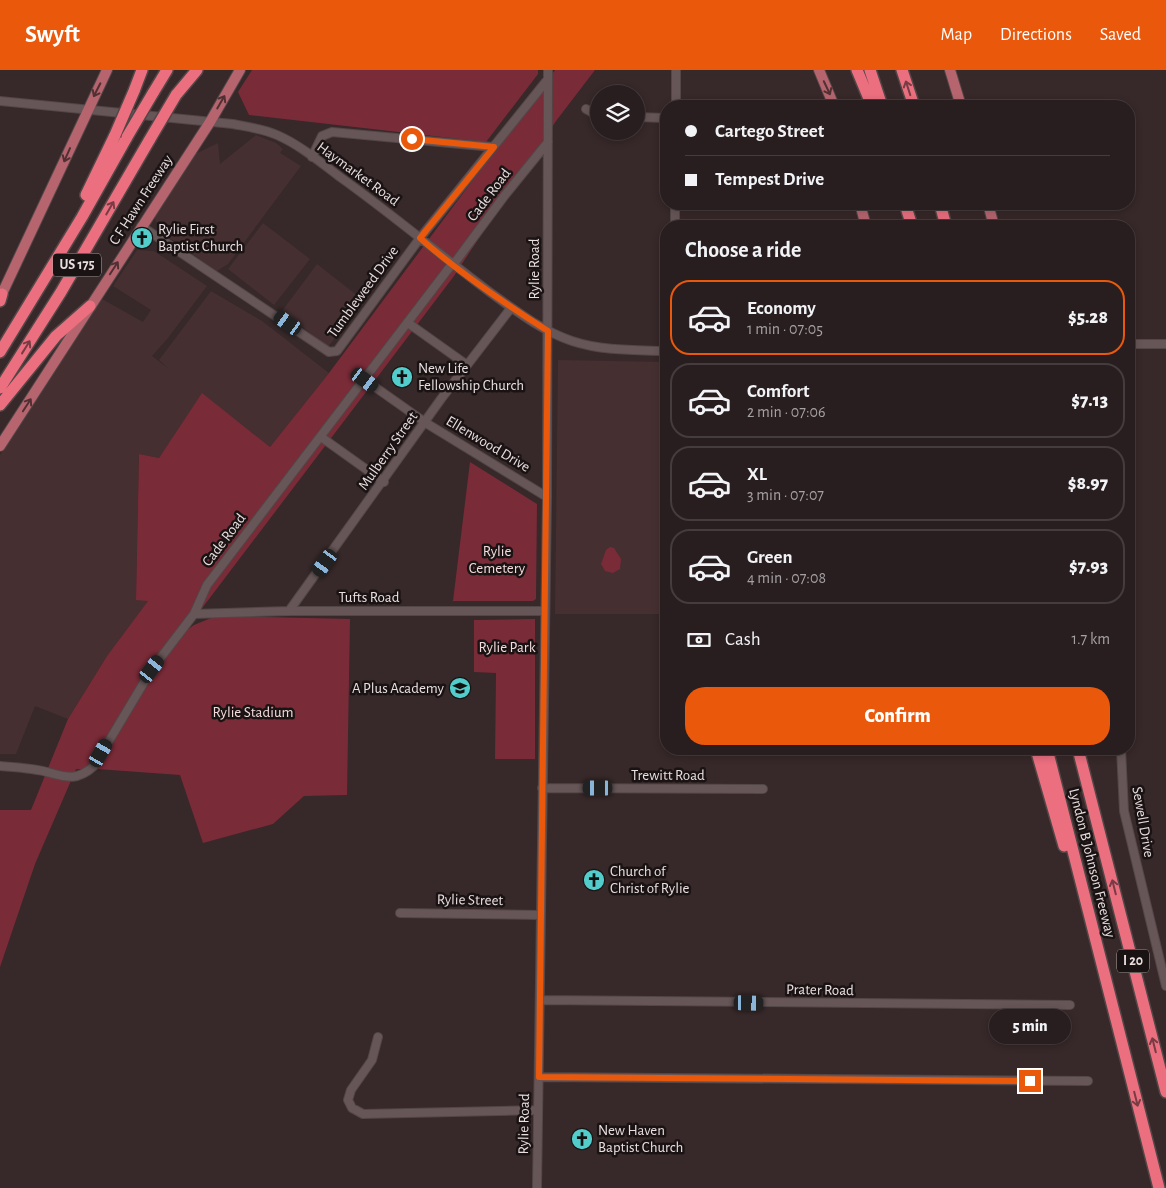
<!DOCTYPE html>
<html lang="en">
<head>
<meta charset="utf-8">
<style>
	:root { --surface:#291e1f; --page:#312728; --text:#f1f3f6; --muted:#a5a2a4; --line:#453c3d; --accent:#ea580c }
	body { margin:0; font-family:"Alegreya Sans",sans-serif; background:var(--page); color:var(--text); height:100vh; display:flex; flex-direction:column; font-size:19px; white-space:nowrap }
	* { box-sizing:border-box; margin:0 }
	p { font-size:16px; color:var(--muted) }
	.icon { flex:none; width:28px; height:28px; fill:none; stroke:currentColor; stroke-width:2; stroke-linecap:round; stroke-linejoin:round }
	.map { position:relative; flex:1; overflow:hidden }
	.drawer { position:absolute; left:660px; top:150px; width:475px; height:535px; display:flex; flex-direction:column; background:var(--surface); border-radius:20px; box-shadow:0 2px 8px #0003,0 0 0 1px var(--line) }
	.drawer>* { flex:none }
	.banner { position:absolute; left:660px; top:30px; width:475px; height:110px; border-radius:20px; box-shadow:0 2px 8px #0003,0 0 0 1px var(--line); display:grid; align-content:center; height:110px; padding:0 25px; background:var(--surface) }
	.fabs { position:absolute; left:590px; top:15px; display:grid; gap:10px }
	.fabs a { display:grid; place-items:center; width:55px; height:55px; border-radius:50%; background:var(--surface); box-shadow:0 2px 8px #0003,0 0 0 1px var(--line); font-size:25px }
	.end { position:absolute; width:22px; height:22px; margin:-11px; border:6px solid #ea580c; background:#fff; box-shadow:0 0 0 2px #fff }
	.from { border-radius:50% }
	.bubble { position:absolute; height:35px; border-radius:18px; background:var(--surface); box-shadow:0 2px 8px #0003,0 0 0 1px var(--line); font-size:16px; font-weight:800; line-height:35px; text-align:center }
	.car { position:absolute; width:15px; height:30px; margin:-15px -8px; border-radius:6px; box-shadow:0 0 4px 1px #0007; background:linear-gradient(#222 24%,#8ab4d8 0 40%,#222 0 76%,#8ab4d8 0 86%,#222 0) }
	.banner b { display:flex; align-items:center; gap:18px; height:48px; font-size:19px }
	.banner b+b { border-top:1px solid var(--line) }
	.banner i { width:12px; height:12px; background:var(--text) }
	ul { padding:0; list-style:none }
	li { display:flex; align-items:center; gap:15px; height:75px; margin:0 10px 8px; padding:0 15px; border:2px solid var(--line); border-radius:20px }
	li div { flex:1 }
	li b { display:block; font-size:19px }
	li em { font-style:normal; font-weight:800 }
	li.current { border-color:var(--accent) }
	li>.icon { width:45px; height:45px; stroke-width:1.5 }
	h2 { padding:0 25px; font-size:22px; line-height:60px }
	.pay { display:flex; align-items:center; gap:12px; height:55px; padding:0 25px; font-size:19px }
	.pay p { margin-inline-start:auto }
	.button { display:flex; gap:10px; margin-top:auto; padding:10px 25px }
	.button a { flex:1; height:58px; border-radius:20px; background:var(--accent); color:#fff; font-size:20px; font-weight:800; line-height:58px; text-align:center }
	header { display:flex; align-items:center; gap:30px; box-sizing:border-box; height:70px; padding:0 25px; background:var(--accent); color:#fff }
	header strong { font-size:24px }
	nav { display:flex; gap:28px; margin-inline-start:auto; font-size:18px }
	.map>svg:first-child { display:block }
	.built { fill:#452f31 }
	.green { fill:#7a2b38 }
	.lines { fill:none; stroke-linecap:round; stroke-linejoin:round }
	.minor-casing { stroke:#534647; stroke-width:10 }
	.major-casing { stroke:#534647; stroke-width:12 }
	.highway-casing { stroke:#534647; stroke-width:14 }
	.minor { stroke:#675657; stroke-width:8 }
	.major { stroke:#b6656f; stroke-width:10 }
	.highway { stroke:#eb6f7f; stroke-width:11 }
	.highway-bridge-casing { stroke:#534647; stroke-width:14; stroke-linecap:butt }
	.highway-bridge { stroke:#eb6f7f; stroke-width:11 }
	.oneway { stroke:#513033 }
	.oneway2 { stroke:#783c44 }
	.route { stroke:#ea580c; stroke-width:6 }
	.labels { text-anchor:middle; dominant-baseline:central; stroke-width:5; stroke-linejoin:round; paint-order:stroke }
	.shield { fill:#1a1313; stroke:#aca2a2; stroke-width:1 }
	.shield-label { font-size:14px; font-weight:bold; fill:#eadfe0 }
	.street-label { font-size:15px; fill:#eadfe0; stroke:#1a1313 }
	.poi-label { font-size:15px; fill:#eadfe0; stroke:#1a1313; text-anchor:start }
	.park-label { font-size:15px; fill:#f4dbdc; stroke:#1a1313 }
</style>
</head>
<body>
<header>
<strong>Swyft</strong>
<nav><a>Map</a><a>Directions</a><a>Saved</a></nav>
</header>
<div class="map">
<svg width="1166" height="1118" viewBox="0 0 1166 1118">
	<rect width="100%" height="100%" fill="#372829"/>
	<path class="built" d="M256,65L276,73L283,79L280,83L301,96L228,194L217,201L162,163L154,147L195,84L218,73L220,94Z
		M263,153L310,189L274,235L228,199Z
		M137,180L154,181L207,216L168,268L152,286L169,299L159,290L211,221L262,251L329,303L270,377L202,324L159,388L139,384L136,530H149L107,586L68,649L35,636L16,684H0V385L102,229L143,252L151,240L113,216Z
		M317,194L363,230L328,277L282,241Z
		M558,290L666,292V544H555Z"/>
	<path class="green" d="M252,0H538V4L486,72L249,45L238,22Z
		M555,0H595L556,51L454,206L184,562L194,555L216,546L350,549L347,725L304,726L273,754L203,773L180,705L97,699H76L35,794L0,897V740H31L68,649L107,586L148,531L136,530L139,384L159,388L202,323L270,377L329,303Z
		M470,392L537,434L536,529L533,531H453Z
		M610,477L614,478L621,489L620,499L613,503L605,501L601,494L606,480Z
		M535,549V689H495L496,603L474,602V550Z"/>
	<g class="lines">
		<g class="minor-casing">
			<path id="minor" d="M0,31L233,54C248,57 263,59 277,65C300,75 320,92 340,107C392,144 440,185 491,223C516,241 542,261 572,271C602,281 635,280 666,281
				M676,36V0
				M586,39L599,46
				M636,47L666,48
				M312,87L322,66L332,62L493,77
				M141,156L329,282L337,281L420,168L548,9
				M675,156V134
				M453,195L505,125L548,72
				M408,253L467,295
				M1129,274H1166
				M365,310L426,353L547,427
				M321,367L384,412
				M289,541L441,329L511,238
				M194,544L289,541H545
				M1121,679L1124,741L1166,916
				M0,696C14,697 30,698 43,701C64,706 75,713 94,696L152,599L194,544L207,515L452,194
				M542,718L763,719
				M400,843L540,845
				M540,930L1070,935
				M378,967L372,990L351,1020L348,1030L352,1038L363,1044L538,1040
				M539,1007L1088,1011
				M537,1118L547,427L548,0"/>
		</g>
		<g class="major-casing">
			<path id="major" d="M819,0L834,36
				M950,0L961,36
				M860,134L866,156
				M988,134L994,156
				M0,228L107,0
				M0,376L210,52L240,0"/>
		</g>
		<g class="highway-casing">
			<path id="highway" d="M857,0L872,36
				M870,0L882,36
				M902,0L914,36
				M134,21L142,0
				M153,23L167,0
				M176,25L197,0
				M86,125L115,65
				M905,134L912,156
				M940,134L946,156
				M0,231L2,224
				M0,282L82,147L127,67
				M0,318L61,222L150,69
				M0,335L56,266L90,236
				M1036,679L1064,776
				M1047,679L1159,1118
				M1078,679L1166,1022"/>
		</g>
		<use href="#minor" class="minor"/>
		<use href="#major" class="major"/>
		<use href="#highway" class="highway"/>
		<g class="highway-bridge-casing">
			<path id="highway-bridge" d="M115,65L134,21
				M127,67L153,23
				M150,69L176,25"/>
		</g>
		<use href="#highway-bridge" class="highway-bridge"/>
	</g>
	<defs><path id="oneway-shaft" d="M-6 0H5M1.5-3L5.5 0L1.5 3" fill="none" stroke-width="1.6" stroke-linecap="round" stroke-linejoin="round" transform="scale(1.25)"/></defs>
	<g class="oneway">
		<use href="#oneway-shaft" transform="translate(827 18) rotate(65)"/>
		<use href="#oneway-shaft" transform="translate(97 20) rotate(117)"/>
		<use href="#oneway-shaft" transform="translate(221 32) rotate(-60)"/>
		<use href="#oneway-shaft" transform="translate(67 85) rotate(114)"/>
		<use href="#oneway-shaft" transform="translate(114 198) rotate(-57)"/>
		<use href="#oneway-shaft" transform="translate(27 335) rotate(-57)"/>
	</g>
	<g class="oneway2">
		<use href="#oneway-shaft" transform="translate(908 18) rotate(-108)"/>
		<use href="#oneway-shaft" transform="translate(110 138) rotate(-60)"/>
		<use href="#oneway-shaft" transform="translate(26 277) rotate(-58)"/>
		<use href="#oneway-shaft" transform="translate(1114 817) rotate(-104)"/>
		<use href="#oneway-shaft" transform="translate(1154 975) rotate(-104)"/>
		<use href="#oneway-shaft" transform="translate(1136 1029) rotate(76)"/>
	</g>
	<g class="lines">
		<path class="route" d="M412,69L494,77L420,168C459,203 504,233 548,261L539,1007L1030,1011"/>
	</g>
	<defs>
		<g id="church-disc" transform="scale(1.125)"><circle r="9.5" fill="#52cdcc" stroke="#1a1313"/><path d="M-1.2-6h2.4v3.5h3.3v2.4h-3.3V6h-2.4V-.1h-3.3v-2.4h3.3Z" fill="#111"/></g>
		<g id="school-disc" transform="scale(1.125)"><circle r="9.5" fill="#52cdcc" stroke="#1a1313"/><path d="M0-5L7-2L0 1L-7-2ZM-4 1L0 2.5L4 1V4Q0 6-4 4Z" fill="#111"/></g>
	</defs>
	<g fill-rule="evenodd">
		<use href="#church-disc" x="142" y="168"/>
		<use href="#church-disc" x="402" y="307"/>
		<use href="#school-disc" x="460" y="618"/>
		<use href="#church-disc" x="594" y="810"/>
		<use href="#church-disc" x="582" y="1069"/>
	</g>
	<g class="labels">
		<g class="shield">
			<rect x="53" y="183.5" width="48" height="23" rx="4"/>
			<rect x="1117" y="879.5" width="32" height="23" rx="4"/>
		</g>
		<g class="shield-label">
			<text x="77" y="195">US 175</text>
			<text x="1133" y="891">I 20</text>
		</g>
		<g class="street-label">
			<text transform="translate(358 104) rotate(36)">Haymarket Road</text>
			<text transform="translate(489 125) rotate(-53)">Cade Road</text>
			<text transform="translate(141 130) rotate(-57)">C F Hawn Freeway</text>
			<text transform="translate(534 199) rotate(-90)">Rylie Road</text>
			<text transform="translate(363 222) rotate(-54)">Tumbleweed Drive</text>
			<text transform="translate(488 374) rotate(31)">Ellenwood Drive</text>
			<text transform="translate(388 381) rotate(-55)">Mulberry Street</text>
			<text transform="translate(224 470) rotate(-53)">Cade Road</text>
			<text x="369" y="527">Tufts Road</text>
			<text x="668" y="705">Trewitt Road</text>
			<text transform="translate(1143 752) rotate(80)">Sewell Drive</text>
			<text transform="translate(1092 793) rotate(76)">Lyndon B Johnson Freeway</text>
			<text transform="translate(470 830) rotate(1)">Rylie Street</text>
			<text transform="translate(820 920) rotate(1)">Prater Road</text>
			<text transform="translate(524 1054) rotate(-89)">Rylie Road</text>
		</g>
		<g class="poi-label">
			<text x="158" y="159">Rylie First<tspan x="158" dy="17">Baptist Church</tspan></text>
			<text x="418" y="298">New Life<tspan x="418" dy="17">Fellowship Church</tspan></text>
			<text x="444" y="618" text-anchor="end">A Plus Academy</text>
			<text x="610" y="801">Church of<tspan x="610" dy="17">Christ of Rylie</tspan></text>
			<text x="598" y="1060">New Haven<tspan x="598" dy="17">Baptist Church</tspan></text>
		</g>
		<g class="park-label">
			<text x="497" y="481">Rylie<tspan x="497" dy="17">Cemetery</tspan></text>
			<text x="507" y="577">Rylie Park</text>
			<text x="253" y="642">Rylie Stadium</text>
		</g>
	</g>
</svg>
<div class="fabs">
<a><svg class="icon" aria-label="layers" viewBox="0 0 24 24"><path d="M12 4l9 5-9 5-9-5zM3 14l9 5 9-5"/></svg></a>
</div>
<i class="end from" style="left:412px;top:69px"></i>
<i class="end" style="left:1030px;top:1011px"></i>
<div class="bubble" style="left:989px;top:939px;width:82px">5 min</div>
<i class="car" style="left:288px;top:253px;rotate:305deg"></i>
<i class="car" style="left:365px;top:310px;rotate:126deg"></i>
<i class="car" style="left:325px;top:493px;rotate:216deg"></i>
<i class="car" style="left:152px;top:599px;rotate:37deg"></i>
<i class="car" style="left:101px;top:683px;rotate:30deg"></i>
<i class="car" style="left:598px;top:718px;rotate:270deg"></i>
<i class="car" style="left:749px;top:933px;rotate:91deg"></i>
<div class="banner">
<b><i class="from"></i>Cartego Street</b>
<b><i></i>Tempest Drive</b>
</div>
<section class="drawer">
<h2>Choose a ride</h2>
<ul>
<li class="current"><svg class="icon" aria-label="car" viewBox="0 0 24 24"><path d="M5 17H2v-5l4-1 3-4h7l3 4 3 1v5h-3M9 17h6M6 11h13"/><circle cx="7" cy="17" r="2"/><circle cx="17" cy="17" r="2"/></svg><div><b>Economy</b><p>1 min · 07:05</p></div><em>$5.28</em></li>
<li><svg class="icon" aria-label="car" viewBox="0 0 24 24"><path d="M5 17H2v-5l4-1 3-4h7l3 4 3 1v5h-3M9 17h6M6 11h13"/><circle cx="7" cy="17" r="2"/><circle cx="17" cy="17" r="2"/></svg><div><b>Comfort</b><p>2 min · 07:06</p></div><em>$7.13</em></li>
<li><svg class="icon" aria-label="car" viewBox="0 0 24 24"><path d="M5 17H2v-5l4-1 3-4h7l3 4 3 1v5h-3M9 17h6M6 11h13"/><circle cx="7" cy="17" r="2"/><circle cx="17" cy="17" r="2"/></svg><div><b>XL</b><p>3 min · 07:07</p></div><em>$8.97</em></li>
<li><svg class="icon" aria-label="car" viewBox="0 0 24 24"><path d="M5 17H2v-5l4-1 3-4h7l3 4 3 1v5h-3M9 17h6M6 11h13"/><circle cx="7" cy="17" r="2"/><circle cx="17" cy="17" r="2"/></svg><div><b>Green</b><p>4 min · 07:08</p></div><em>$7.93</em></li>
</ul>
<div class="pay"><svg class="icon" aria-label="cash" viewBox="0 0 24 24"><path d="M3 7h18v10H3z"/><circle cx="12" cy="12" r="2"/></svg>Cash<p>1.7 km</p></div>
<div class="button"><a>Confirm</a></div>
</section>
</div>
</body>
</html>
